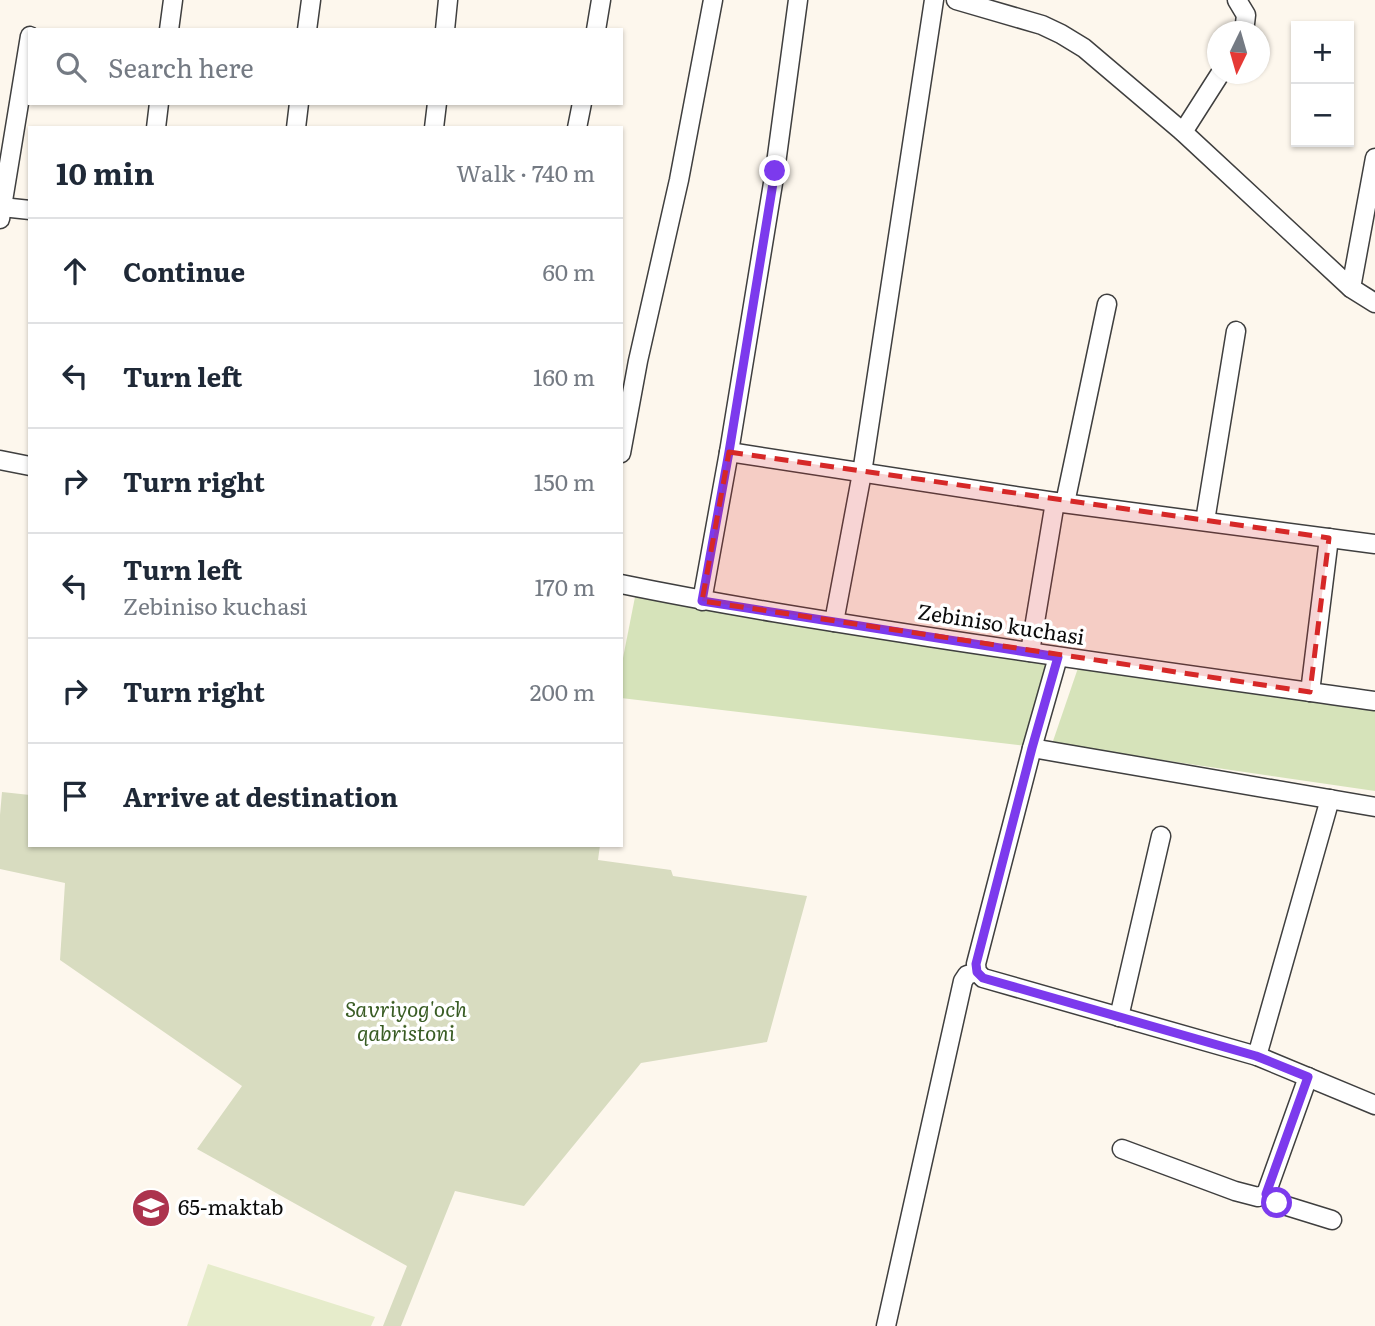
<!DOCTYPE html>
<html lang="en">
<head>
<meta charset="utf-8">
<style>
  body { margin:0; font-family:Literata,serif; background:#f6f6f7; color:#1f2937 }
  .controls { position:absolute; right:21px; top:21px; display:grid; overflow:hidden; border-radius:0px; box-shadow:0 2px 5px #0004 }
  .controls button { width:63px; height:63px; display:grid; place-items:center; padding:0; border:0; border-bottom:2px solid #e0e1e3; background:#fff; color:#1f2937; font:35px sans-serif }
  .compass { position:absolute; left:1207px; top:21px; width:63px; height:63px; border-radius:50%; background:#fff; box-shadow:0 2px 5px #0004; rotate:185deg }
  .stop { position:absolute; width:21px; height:21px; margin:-16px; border:5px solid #7c3aed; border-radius:50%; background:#fff }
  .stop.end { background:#7c3aed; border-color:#fff; box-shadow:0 2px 7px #0008 }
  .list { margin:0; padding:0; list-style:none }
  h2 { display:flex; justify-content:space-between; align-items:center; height:91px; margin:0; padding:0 28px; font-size:30px }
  h2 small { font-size:23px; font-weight:400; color:#747a83 }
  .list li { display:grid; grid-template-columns:46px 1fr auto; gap:21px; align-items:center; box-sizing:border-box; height:105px; padding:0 28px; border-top:2px solid #e0e1e3 }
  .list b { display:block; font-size:26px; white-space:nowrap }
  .list p { margin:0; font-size:23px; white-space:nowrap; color:#747a83 }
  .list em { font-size:23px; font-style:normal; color:#747a83 }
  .icon { flex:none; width:38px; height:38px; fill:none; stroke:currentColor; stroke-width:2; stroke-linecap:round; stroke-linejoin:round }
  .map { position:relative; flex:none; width:1375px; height:1326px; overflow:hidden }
  .search { position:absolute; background:#fff; box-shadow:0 2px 5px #0004; left:28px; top:28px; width:595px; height:77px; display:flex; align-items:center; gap:18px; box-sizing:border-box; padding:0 24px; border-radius:0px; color:#747a83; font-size:26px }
  .panel { position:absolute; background:#fff; box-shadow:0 2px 5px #0004; left:28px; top:126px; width:595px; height:721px; border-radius:0px }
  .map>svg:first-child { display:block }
  .green { fill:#d6e3ba }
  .cemetery { fill:#d8dcc0 }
  .pitch { fill:#e6eccb }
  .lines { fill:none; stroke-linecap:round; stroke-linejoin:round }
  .minor-casing { stroke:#3f3f3f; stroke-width:21 }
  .minor { stroke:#fff; stroke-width:18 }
  .route { stroke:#7c3aed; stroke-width:9 }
  .marked { fill:#d62828; fill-opacity:0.2; stroke:#d62828; stroke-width:5; stroke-dasharray:14 9; stroke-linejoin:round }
  .labels { text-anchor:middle; stroke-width:7; stroke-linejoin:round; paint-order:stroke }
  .street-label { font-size:21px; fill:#0c0c0c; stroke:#fff }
  .park-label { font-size:21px; font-style:italic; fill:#395c24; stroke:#fff }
  .poi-label { font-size:21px; fill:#0c0c0c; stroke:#fff; text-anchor:start }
</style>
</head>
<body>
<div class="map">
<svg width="1375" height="1326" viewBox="0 0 1375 1326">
  <rect width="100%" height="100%" fill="#fdf7ed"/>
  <!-- green -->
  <g class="green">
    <polygon points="635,597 1048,664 1026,746 621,698 621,668"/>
    <polygon points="1078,668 1375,710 1375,791 1052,744"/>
  </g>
  <!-- cemetery -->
  <polygon class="cemetery" points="2,792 30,795 30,845 600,845 598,860 671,870 673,876 807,896 767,1042 641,1063 524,1206 455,1191 401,1326 383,1326 407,1266 197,1149 242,1086 60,960 65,883 0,869 0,815"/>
  <!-- pitch -->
  <polygon class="pitch" points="208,1264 375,1317 371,1326 187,1326"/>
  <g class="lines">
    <!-- minor casing -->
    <g class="minor-casing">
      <g id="minor">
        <polyline points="956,0 1042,25 1061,34 1084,48 1183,132 1351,288 1375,303"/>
        <polyline points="1237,0 1246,15 1244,32"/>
        <polyline points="169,30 173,0"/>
        <polyline points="307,30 311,0"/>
        <polyline points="445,30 448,0"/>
        <polyline points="596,30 601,0"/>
        <polyline points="156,128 159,103"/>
        <polyline points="296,128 299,103"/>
        <polyline points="434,128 437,103"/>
        <polyline points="577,128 582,103"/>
        <polyline points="1183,132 1220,74"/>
        <polyline points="2,207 30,210"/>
        <polyline points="0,219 30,36"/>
        <polyline points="1351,288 1375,158"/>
        <polyline points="729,452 1055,502 1375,544"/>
        <polyline points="621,453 638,361 679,180 713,0"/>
        <polyline points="0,460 30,466"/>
        <polyline points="1065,503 1107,304"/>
        <polyline points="1205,521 1236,331"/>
        <path d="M621 584C723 605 826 621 929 637 1078 660 1226 680 1375 701"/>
        <polyline points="702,601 729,452 775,171 798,0"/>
        <polyline points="834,622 862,473 934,0"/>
        <polyline points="1030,652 1055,502"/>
        <polyline points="1058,657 1032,748 976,964 977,972 983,978 1257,1056 1375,1105"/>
        <polyline points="1310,692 1329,538"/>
        <polyline points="1032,748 1375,807"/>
        <polyline points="1119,1017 1161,836"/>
        <polyline points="1257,1056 1330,799"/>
        <polyline points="1122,1149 1235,1191 1258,1197 1266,1194 1308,1077"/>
        <polyline points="1266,1194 1277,1203 1332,1220"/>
        <polyline points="886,1326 963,981 967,975 977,972"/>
      </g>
    </g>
    <!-- minor -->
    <use href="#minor" class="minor"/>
  </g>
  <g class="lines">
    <!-- route -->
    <polyline class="route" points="775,171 729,452 702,601 1058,657 1032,748 976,964 977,972 983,978 1256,1056 1308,1077 1266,1194 1277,1203"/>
  </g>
  <!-- marked area -->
  <path class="marked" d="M729 452 1329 538 1310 692 702 601Z"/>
  <!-- icons -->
  <defs>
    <g id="school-disc" transform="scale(2.0125)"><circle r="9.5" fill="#ac344e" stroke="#fff"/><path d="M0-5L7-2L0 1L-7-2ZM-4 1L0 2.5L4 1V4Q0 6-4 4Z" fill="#fff"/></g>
  </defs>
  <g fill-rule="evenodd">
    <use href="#school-disc" x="151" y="1208"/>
  </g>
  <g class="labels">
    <!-- street labels -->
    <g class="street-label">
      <text transform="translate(1001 625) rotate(9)" y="7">Zebiniso kuchasi</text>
    </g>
    <!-- park labels -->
    <g class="park-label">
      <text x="406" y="1017">Savriyog'och<tspan x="406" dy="24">qabristoni</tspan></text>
    </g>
    <!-- poi labels -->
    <g class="poi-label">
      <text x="178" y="1215">65-maktab</text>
    </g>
  </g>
</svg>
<div class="controls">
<button>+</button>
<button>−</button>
</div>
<svg class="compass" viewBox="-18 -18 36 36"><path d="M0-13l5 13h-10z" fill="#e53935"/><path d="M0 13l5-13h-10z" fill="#747a83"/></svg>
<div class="stop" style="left:1277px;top:1203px"></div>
<div class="stop end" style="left:775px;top:171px"></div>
<div class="search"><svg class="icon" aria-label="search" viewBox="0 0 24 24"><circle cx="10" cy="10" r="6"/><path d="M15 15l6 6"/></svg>Search here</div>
<section class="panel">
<h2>10 min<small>Walk · 740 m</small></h2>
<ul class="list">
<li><svg class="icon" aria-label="ahead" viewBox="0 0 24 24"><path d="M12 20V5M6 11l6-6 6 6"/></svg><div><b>Continue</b></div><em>60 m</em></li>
<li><svg class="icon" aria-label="left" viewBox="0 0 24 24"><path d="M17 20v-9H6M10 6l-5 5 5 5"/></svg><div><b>Turn left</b></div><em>160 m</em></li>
<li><svg class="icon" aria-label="right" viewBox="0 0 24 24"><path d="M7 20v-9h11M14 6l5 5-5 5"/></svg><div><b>Turn right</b></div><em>150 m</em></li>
<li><svg class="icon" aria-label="left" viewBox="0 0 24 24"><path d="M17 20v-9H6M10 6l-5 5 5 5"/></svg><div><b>Turn left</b><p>Zebiniso kuchasi</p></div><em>170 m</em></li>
<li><svg class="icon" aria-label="right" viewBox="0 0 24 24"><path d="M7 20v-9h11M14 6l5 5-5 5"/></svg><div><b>Turn right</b></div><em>200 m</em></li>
<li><svg class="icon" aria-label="arrive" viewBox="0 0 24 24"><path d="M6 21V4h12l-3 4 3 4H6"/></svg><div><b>Arrive at destination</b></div></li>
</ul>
</section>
</div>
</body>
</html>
